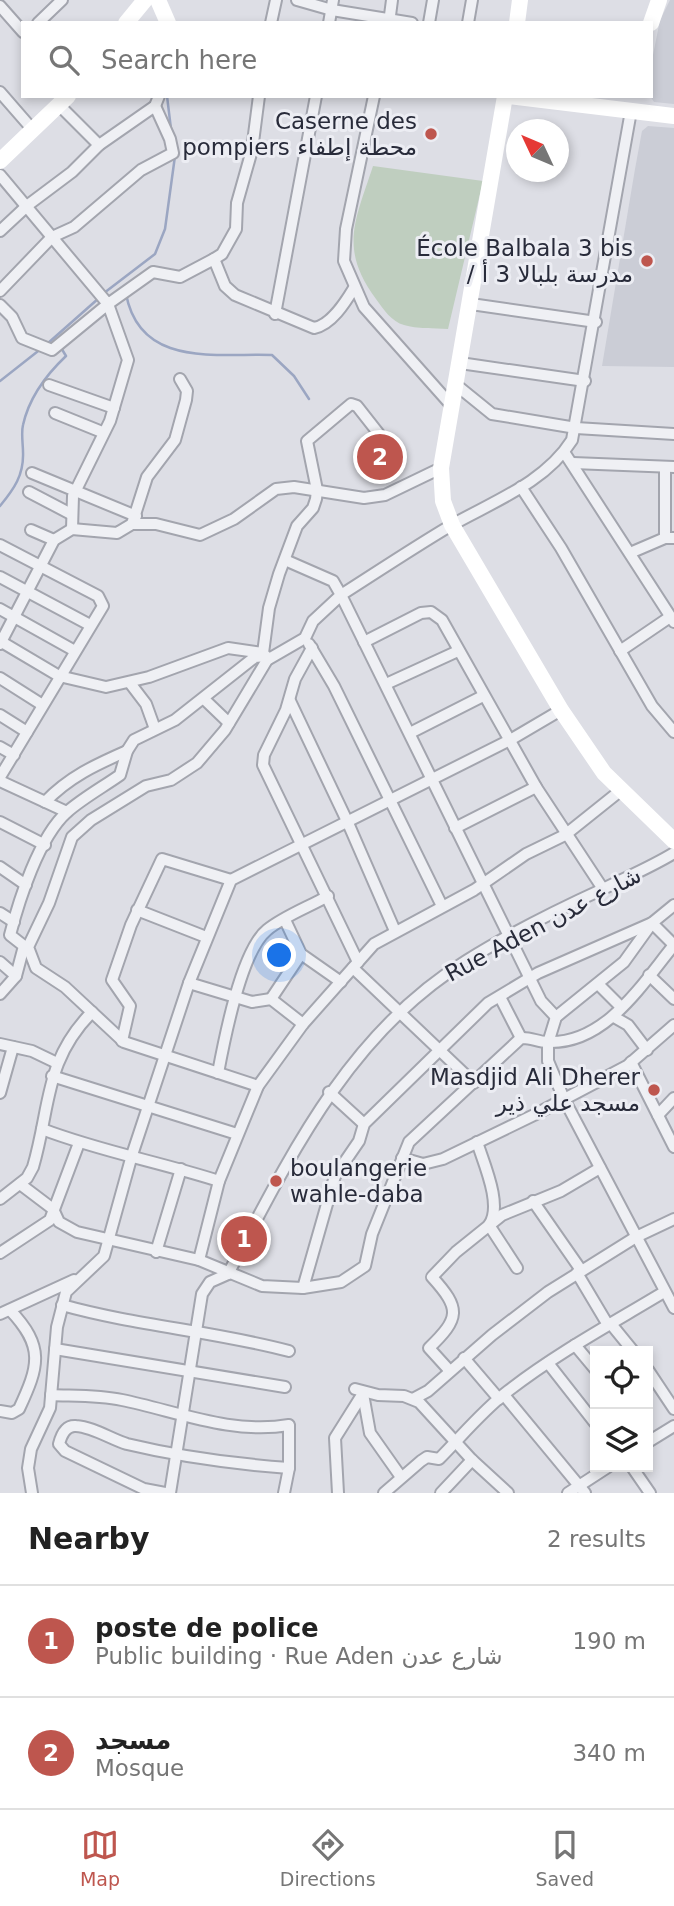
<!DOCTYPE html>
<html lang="en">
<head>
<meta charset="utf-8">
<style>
  body { margin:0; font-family:"DejaVu Sans",Cairo,sans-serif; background:#f6f6f6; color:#222 }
  .controls { position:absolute; right:21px; bottom:21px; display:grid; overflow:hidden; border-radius:0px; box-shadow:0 4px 10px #0003 }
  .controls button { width:63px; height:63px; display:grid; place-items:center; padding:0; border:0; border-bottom:2px solid #e0e0e0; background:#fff; color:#222; font:35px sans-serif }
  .compass { position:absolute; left:506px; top:119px; width:63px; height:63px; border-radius:50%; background:#fff; box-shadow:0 4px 10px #0003; rotate:314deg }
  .you { position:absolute; left:280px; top:956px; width:24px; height:24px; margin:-18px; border:5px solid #fff; border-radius:50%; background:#1a73e8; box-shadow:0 0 0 10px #1a73e833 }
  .badge { display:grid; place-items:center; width:46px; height:46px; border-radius:50%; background:#be564e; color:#fff; font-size:23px; font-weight:700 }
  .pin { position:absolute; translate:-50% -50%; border:4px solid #fff; box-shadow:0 2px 7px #0006 }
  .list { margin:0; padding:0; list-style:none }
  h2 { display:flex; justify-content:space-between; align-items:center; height:91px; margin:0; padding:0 28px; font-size:30px }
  h2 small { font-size:23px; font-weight:400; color:#767676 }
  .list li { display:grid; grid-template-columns:46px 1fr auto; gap:21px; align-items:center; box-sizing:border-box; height:112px; padding:0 28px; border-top:2px solid #e0e0e0 }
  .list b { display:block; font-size:26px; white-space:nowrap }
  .list p { margin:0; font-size:23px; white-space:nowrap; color:#767676 }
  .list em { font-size:23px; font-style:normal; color:#767676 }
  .icon { flex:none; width:38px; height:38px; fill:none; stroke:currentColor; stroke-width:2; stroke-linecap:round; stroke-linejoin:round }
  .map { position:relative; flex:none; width:674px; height:1493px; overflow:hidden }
  .search { position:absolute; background:#fff; box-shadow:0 4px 10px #0003; left:21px; right:21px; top:21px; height:77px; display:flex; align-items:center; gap:18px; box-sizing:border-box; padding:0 24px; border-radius:0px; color:#767676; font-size:26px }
  .sheet { height:315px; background:#fff }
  nav { display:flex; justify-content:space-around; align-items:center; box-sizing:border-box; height:98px; border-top:2px solid #e0e0e0; background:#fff; font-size:19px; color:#767676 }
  nav a { display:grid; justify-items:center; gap:4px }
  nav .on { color:#be564e }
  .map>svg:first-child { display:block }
  .built { fill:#cbcdd6 }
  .garden { fill:#bfcebf }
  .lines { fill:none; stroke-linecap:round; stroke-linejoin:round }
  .stream { stroke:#9ba6c2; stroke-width:2.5 }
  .street-casing { stroke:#a3a5ae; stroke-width:14 }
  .street { stroke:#eff0f4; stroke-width:10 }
  .secondary { stroke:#fff; stroke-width:16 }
  .poi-dot { fill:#be564e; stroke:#ecedf3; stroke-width:2.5 }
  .labels { text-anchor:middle; stroke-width:6; stroke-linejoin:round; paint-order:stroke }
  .poi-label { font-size:23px; fill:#282b3a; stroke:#ecedf3; text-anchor:end }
  .street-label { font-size:23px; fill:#282b3a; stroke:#ecedf3 }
</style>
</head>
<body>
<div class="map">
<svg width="674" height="1493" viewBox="0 0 674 1493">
  <rect width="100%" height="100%" fill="#dddee5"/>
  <!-- built -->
  <g class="built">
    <polygon points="670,0 674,0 674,104 654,102 650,96 651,65 660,20"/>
    <polygon points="648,126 674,128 674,367 602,366 635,169 642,131"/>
  </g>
  <!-- garden -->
  <path class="garden" d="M373 166 483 181 448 329C434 328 417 329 404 325 392 322 383 309 376 299 339 249 355 221 373 166Z"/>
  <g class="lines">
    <!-- stream -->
    <g class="stream">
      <polyline points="167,96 171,129"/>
      <polyline points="104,293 155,254 165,229 175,156"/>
      <path d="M126 294C140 368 216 353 272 355L294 376 309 399"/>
      <polyline points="47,344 99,298"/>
      <polyline points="0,381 42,348"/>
      <path d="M0 506C14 489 24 475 23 452 23 444 21 433 23 425 29 398 47 374 66 356L60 346"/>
    </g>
    <!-- street casing -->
    <g class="street-casing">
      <g id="street">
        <polyline points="297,0 332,10 412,23"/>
        <polyline points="0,6 23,32"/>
        <polyline points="38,23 62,0"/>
        <polyline points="271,23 276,0"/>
        <polyline points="329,23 333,0"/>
        <polyline points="389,23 392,0"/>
        <polyline points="429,23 433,0"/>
        <polyline points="468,23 472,0"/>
        <polyline points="0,92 33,130"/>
        <polyline points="374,96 346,229 344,261 364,307 451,405"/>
        <polyline points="60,106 99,145"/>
        <path d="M0 175 108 304 153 272 180 277 214 259 225 286 235 295 314 328C331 325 345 303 354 288"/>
        <polyline points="0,231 28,205 72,172 99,145 155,106 159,96"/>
        <polyline points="214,259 222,254 236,229 237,203 252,150 259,96"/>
        <polyline points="0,291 52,237 74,227 141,170 173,153 170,139 155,106"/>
        <polyline points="471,304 596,322"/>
        <polyline points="0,305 12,317 22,338 52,350 108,304 128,360 110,421 73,496 72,529"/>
        <polyline points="275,314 316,96"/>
        <polyline points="460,363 585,381"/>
        <polyline points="455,384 492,414 576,428 674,434"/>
        <polyline points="49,385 114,408"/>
        <polyline points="55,413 102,432"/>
        <polyline points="564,452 674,622"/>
        <polyline points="573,463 674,467"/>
        <polyline points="665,467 665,538"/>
        <polyline points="32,473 136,516"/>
        <polyline points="521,487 561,548 652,706 674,732"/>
        <polyline points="29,492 71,514"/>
        <polyline points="132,524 147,477 175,440 186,400 187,391 180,379"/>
        <polyline points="31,530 54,540"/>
        <polyline points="0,545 98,596 103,606 0,777"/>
        <polyline points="630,553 665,538 674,538"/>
        <polyline points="0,577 90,625"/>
        <polyline points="0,609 75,651"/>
        <polyline points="0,641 59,676 106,687 149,677 228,648 263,653"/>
        <polyline points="364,642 421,613 431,612 442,620 536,787 603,889"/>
        <polyline points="0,644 54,540 72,529 117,533 132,524 156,524 200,535 234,519 276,489 294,487 364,498 385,495 441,468"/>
        <polyline points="309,644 334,686 442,906"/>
        <polyline points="312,648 295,679 286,710 264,755 263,765 358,962"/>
        <polyline points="620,651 670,617"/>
        <polyline points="267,660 263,653 269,608 279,574 297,526 313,508 316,499 317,490 307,441 351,404 357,406 379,434"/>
        <polyline points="0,678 41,704"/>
        <polyline points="130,683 146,704 155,729"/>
        <polyline points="386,684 458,651"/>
        <polyline points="204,699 229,723"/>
        <polyline points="290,701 348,823 395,931"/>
        <polyline points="0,715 27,732"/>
        <polyline points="410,733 483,696"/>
        <polyline points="0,747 14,755"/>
        <polyline points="0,781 67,812"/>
        <path d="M45 802C69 777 95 765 127 751"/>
        <polyline points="0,822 45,845"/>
        <polyline points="455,828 536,787"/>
        <polyline points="0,867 26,885"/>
        <polyline points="137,910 206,937"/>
        <polyline points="0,913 14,922"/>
        <polyline points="285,920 301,954 341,982"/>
        <polyline points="674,945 652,923 624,962 556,1017 548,1043 548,1061 564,1099 674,1308"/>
        <polyline points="0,962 16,976"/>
        <polyline points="353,968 474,1083"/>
        <polyline points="649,975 674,999"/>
        <polyline points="189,983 252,1002 271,999 303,1024"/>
        <polyline points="599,985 621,1007"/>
        <path d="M0 994 16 976 24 946 10 935C19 900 39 837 67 812 83 798 103 787 120 775L127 751 134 740 175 720 255 657 266 656"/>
        <polyline points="500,997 521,1038"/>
        <polyline points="271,999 301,954"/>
        <path d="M556 1017 541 1001 341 595C377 572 413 548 450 526 492 502 545 483 572 440L631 111"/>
        <polyline points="614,1017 628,1025 647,1050"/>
        <polyline points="122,1041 130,1006 112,980 131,925 162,859 231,880"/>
        <polyline points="0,1044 32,1051 57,1063"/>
        <polyline points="631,1062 674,1147"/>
        <path d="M218 1073C224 1041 241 951 267 930 284 916 309 907 328 896"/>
        <polyline points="52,1076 237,1134"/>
        <polyline points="258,1086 124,1042 65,987 36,968 28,947 49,903 72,837 91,820 146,786 171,780 197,763 225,730 267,660 305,638 313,621 341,595 333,581 285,560"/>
        <polyline points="329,1092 364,1124"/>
        <polyline points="0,1093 13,1047"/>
        <polyline points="658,1115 674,1098"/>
        <path d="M42 1129C99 1151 160 1162 219 1181L199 1260"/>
        <path d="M477 1142C484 1164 503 1206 489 1225L517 1268"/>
        <polyline points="402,1158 423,1164 443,1159 534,1115 627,1066 674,1025"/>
        <polyline points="219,1181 258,1086 303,1024 374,944 474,890 526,854 565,835 620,791"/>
        <path d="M20 1184 53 1209 59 1222 77 1232 199 1260 262 1286 303 1288 341 1282 365 1266 372 1234 409 1142 521 1038C530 1037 538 1042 547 1042 605 1045 642 984 674 945"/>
        <path d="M0 1199 27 1178 33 1167C51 1105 44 1061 92 1012"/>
        <polyline points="533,1201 581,1270"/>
        <polyline points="156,1252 181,1169"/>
        <polyline points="0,1253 50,1220 79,1143"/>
        <polyline points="577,1273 608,1325"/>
        <path d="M228 1274C290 1156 349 1033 466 961 509 934 557 910 603 889 627 877 651 867 674 853"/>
        <polyline points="303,1288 335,1176 359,1141 364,1124 488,1003 538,973 652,923 674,905"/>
        <path d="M62 1305C137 1326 214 1331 289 1351"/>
        <polyline points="0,1314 74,1280"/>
        <polyline points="611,1324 633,1351"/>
        <polyline points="575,1345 595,1369"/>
        <polyline points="55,1349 285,1387"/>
        <polyline points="464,1358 499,1399"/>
        <polyline points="548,1363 595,1423"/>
        <path d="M449 1370 429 1348C460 1318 461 1309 432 1277L456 1252 502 1215 561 1191 600 1168"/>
        <polyline points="648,1370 674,1409"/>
        <polyline points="355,1389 378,1395 404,1396 419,1402 472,1460 508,1493"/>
        <polyline points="363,1394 370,1433 401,1477"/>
        <path d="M51 1395C74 1396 99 1395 122 1400 176 1411 232 1435 289 1425V1468L284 1493"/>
        <polyline points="504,1395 585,1493"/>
        <polyline points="413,1399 428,1391 492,1335 548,1292 636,1237 674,1219"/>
        <path d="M0 1411 12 1413 19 1409C39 1366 45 1347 10 1310"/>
        <polyline points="648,1442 674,1426"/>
        <polyline points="632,1467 650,1493"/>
        <polyline points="32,1493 28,1468 31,1449 50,1408 57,1327 66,1292 104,1256 132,1155 189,983 231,880 510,740 561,710"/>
        <path d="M165 1493 144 1489 65 1451 59 1444C61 1436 65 1425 76 1426 93 1427 111 1439 127 1444 181 1457 235 1464 289 1468"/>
        <polyline points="170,1493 202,1294 210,1282 228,1274"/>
        <polyline points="338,1493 335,1438 362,1395"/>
        <path d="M384 1493 421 1461 427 1457 439 1459C462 1436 482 1411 508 1391 557 1353 611 1324 664 1292"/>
        <polyline points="441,1493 472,1460"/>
        <polyline points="568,1493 608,1467"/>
      </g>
    </g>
    <!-- street -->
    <use href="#street" class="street"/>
    <!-- secondary -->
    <g class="secondary">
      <polyline points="158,0 168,23"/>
      <polyline points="126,23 145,0"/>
      <polyline points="517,23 520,0"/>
      <polyline points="651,23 659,0"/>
      <polyline points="505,96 441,468 443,501 452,525 561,710 604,773 674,841"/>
      <polyline points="509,96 674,116"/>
      <polyline points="0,161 68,96"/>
    </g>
  </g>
  <!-- markers -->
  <g class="poi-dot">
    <circle cx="431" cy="134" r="7"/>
    <circle cx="647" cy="261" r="7"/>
    <circle cx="654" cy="1090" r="7"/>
    <circle cx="276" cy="1181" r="7"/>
  </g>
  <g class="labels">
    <!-- poi labels -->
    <g class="poi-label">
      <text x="417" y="129">Caserne des<tspan x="417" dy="26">pompiers محطة إطفاء</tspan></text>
      <text x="633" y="256">École Balbala 3 bis<tspan x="633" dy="26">/ مدرسة بلبالا 3 أ</tspan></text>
      <text x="640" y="1085">Masdjid Ali Dherer<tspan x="640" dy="26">مسجد علي ذير</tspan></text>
      <text x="290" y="1176" text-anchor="start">boulangerie<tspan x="290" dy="26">wahle-daba</tspan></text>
    </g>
    <!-- street labels -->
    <g class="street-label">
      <text transform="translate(543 924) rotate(-28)" y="8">Rue Aden شارع عدن</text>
    </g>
  </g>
</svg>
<div class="controls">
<button><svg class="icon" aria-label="locate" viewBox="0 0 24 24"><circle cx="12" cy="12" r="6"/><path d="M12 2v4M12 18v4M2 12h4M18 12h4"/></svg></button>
<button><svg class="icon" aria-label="layers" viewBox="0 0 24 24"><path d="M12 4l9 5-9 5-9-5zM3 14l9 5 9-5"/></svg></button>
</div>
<svg class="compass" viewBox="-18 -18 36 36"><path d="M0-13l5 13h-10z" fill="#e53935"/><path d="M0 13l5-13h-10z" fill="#767676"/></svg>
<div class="you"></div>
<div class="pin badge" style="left:244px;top:1239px">1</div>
<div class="pin badge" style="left:380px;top:457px">2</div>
<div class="search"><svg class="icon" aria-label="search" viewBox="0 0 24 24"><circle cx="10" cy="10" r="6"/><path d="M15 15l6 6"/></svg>Search here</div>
</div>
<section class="sheet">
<h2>Nearby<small>2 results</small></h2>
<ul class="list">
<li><span class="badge">1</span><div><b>poste de police</b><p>Public building · Rue Aden شارع عدن</p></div><em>190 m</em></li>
<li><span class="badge">2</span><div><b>مسجد</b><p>Mosque</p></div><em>340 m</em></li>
</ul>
</section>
<nav>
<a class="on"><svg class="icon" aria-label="map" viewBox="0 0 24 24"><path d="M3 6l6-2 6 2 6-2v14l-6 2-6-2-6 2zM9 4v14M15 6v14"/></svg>Map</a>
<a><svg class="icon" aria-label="directions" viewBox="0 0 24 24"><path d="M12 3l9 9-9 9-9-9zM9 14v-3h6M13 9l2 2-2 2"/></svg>Directions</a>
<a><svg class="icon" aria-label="saved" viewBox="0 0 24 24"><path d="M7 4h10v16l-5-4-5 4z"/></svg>Saved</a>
</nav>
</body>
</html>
